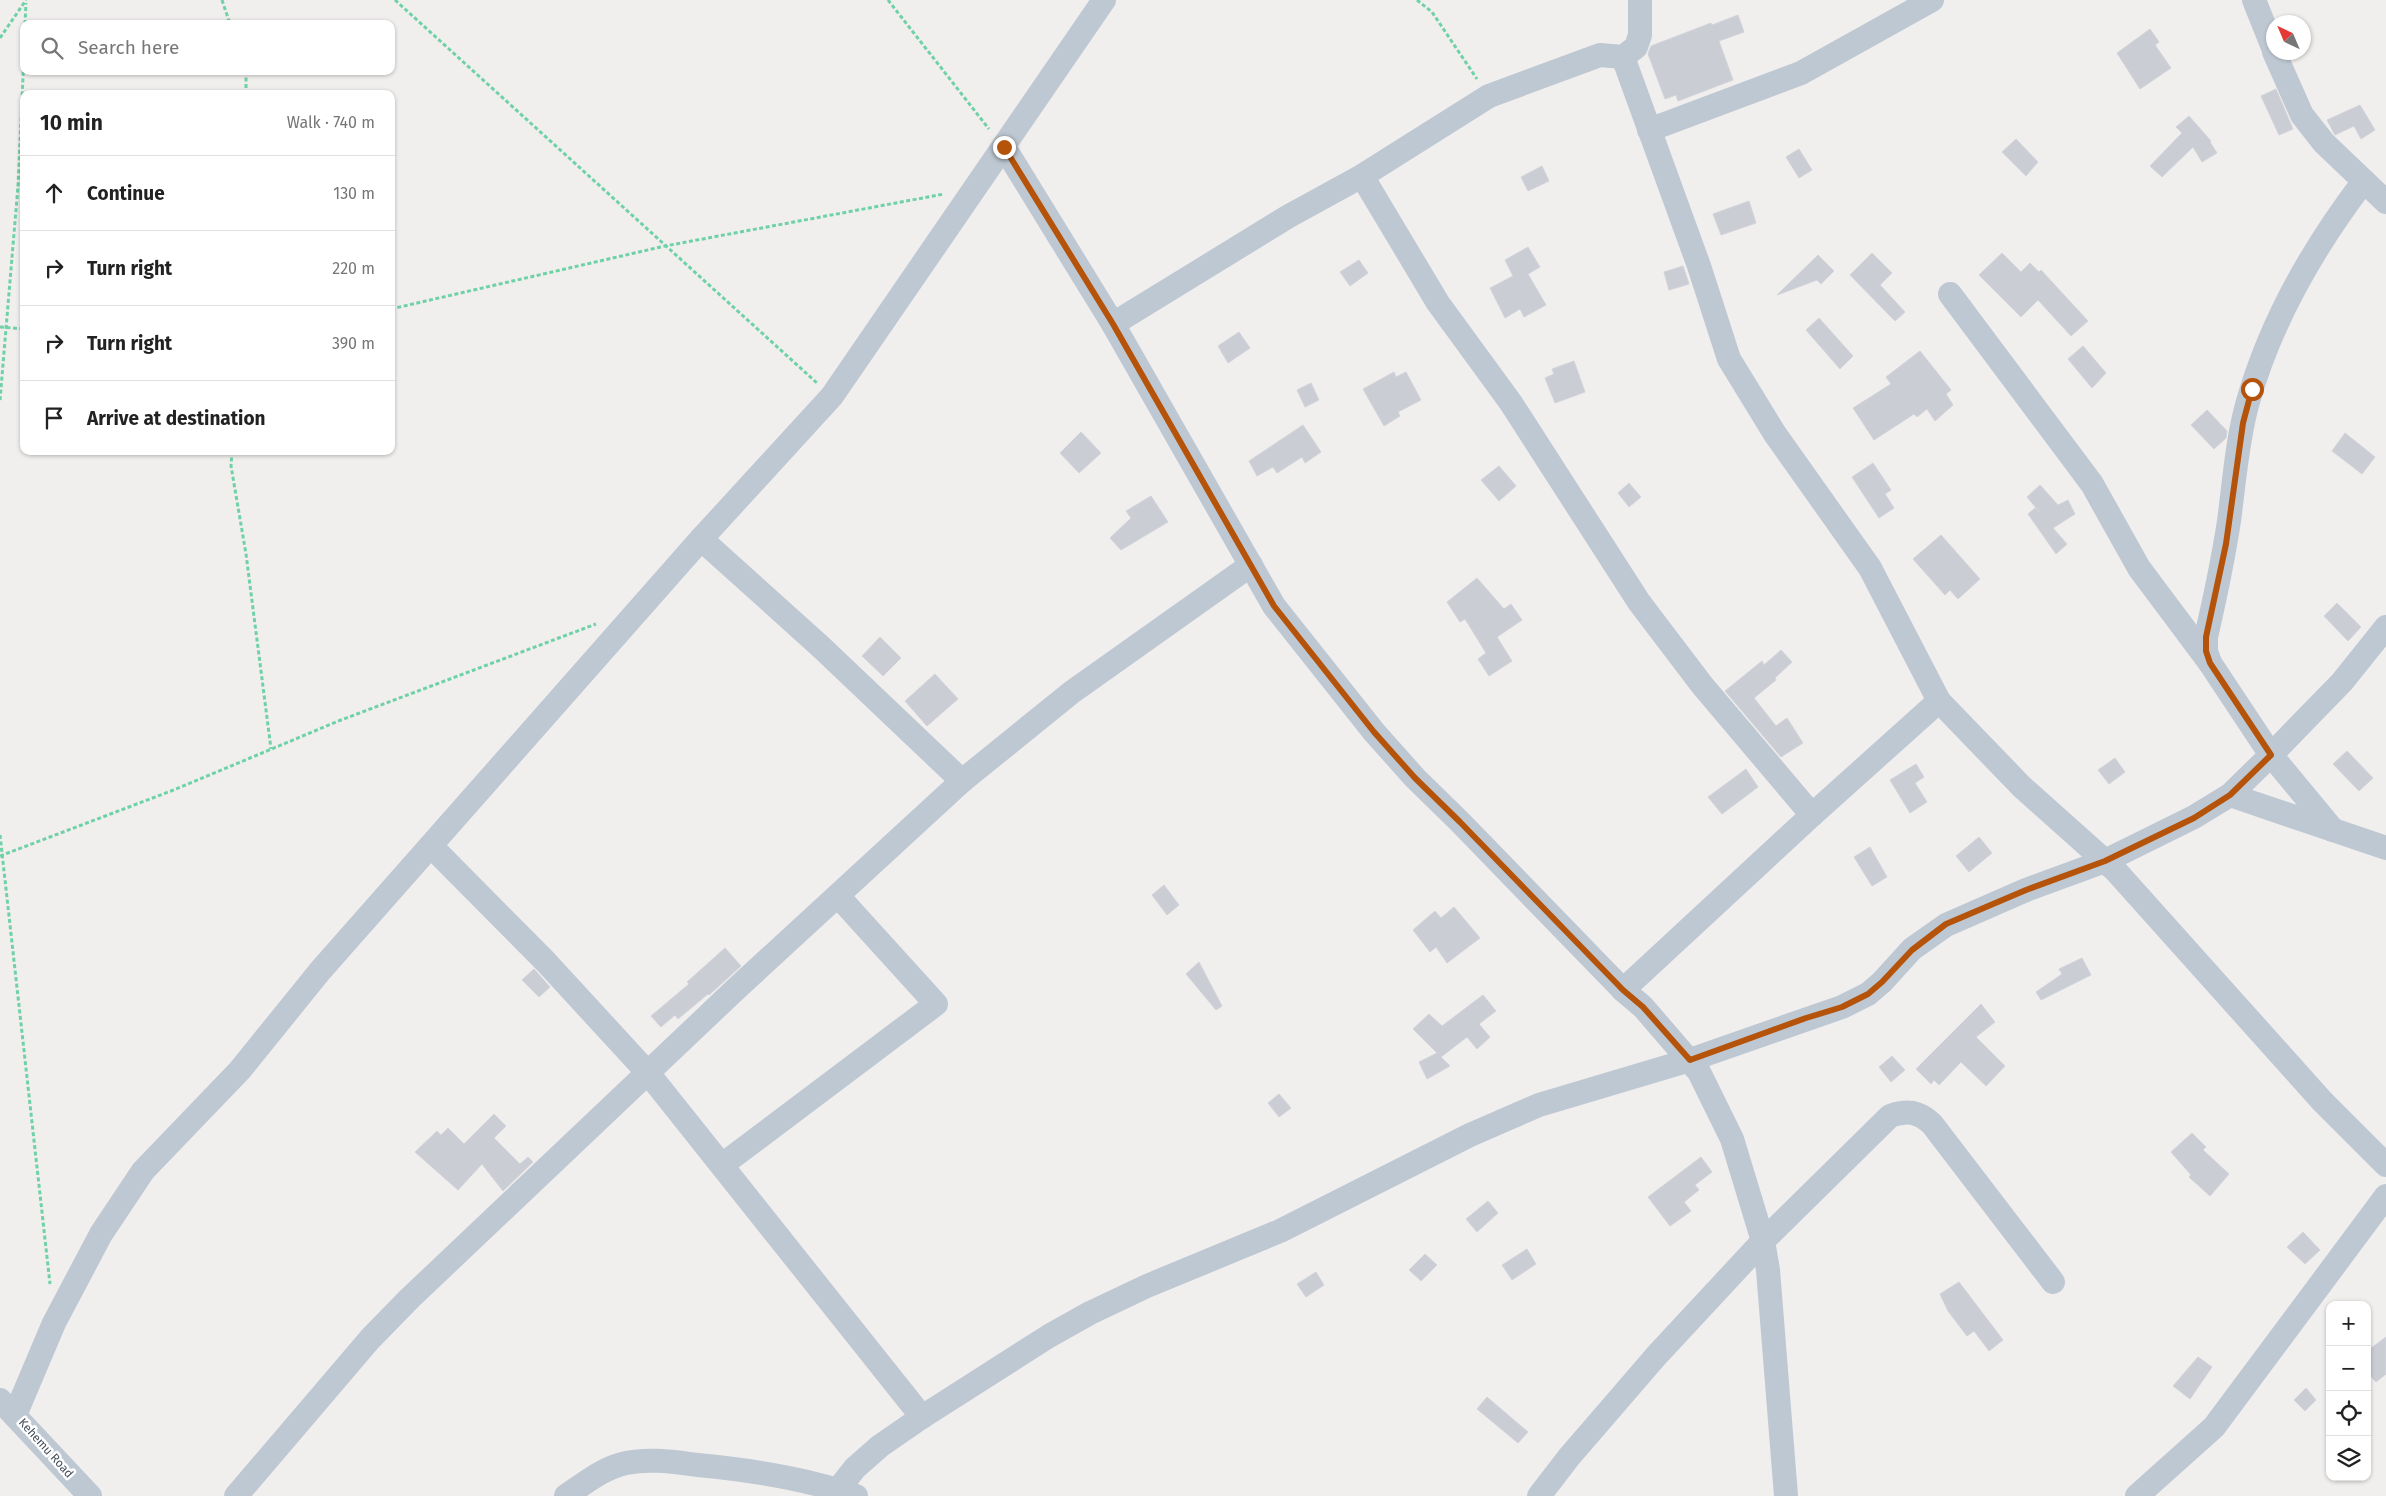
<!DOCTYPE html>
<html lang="en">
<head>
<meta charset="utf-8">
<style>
  body { margin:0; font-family:"Fira Sans",sans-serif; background:#f2f2f2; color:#222 }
  .controls { position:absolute; right:15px; bottom:15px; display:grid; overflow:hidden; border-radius:10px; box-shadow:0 1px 4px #0004 }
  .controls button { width:45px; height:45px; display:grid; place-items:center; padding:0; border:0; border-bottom:1px solid #e0e0e0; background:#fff; color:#222; font:25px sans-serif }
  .compass { position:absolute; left:2266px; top:15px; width:45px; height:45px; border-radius:50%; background:#fff; box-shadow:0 1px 4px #0004; rotate:316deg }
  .stop { position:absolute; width:15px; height:15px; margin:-11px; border:4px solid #b45309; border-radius:50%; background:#fff }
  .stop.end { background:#b45309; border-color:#fff; box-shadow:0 1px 5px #0008 }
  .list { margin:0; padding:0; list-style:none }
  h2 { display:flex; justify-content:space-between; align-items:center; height:65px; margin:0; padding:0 20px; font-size:21px }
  h2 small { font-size:16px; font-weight:400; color:#767676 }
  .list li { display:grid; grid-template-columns:32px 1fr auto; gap:15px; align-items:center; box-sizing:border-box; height:75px; padding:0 20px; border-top:1px solid #e0e0e0 }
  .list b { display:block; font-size:19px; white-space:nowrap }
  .list em { font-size:16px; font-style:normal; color:#767676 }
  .icon { flex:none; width:28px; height:28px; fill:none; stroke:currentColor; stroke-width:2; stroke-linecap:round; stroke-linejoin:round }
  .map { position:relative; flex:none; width:2386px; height:1496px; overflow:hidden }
  .search { position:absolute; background:#fff; box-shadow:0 1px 4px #0004; left:20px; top:20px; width:375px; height:55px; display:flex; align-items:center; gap:12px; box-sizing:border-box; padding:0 18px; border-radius:10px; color:#767676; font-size:19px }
  .panel { position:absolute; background:#fff; box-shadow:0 1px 4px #0004; left:20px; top:90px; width:375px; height:365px; border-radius:10px }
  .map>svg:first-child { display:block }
  .building { fill:#cacdd4; stroke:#d2d4da }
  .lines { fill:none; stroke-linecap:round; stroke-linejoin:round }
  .path { stroke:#6fd2a7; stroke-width:3; stroke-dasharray:4 2.5; stroke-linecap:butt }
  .minor { stroke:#bec8d2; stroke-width:24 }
  .route { stroke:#b45309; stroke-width:6 }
  .labels { text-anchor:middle; stroke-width:5; stroke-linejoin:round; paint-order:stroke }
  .street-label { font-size:12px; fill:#45505d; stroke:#fff }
</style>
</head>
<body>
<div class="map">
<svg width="2386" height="1496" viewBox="0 0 2386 1496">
  <rect width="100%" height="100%" fill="#f1eeee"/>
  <!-- building -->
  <g class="building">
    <polygon points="1738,15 1744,32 1719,41 1733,80 1678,101 1676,95 1665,99 1648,54 1651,46 1711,23 1712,25"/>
    <polygon points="2150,29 2159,42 2155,45 2171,68 2140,89 2117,53"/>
    <polygon points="2276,89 2293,129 2279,135 2261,96"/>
    <polygon points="2360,105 2375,130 2361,139 2354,126 2335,135 2327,120"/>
    <polygon points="2189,116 2211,141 2210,142 2217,153 2202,162 2193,147 2162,177 2150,166 2182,133 2176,127"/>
    <polygon points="2016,139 2038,162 2026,176 2002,152"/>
    <polygon points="1799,149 1812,170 1799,178 1786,157"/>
    <polygon points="1542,166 1549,181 1528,191 1521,177"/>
    <polygon points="1749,201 1756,223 1721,235 1713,214"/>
    <polygon points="1528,247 1540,267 1528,274 1546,305 1524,317 1520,309 1505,318 1490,288 1513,276 1505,260"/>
    <polygon points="1872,253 1892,273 1880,285 1905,312 1895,321 1850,275"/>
    <polygon points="2002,253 2021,272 2030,263 2039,272 2041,270 2088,321 2071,336 2038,300 2021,317 1979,275"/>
    <polygon points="1818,255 1834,271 1821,284 1817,280 1777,295"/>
    <polygon points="1359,260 1368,273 1350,286 1340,272"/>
    <polygon points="1683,266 1689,284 1669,290 1664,272"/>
    <polygon points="1819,318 1853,356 1840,369 1806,330"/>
    <polygon points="1239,332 1250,348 1228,363 1218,346"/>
    <polygon points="2083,346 2106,373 2092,388 2068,359"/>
    <polygon points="1920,351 1951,390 1946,394 1953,405 1935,421 1927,409 1917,417 1914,414 1874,440 1853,408 1891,384 1886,377"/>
    <polygon points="1574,361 1585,392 1555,403 1545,378 1554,374 1552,369"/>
    <polygon points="1394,372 1396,377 1406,372 1421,400 1398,412 1400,416 1384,426 1363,389"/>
    <polygon points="1311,383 1319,400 1305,407 1297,390"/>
    <polygon points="2207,410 2227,431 2226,438 2214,449 2191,425"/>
    <polygon points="1303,425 1321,452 1305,463 1302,457 1277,473 1273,467 1257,476 1249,461"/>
    <polygon points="1081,432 1101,453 1079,473 1060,453"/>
    <polygon points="2345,433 2375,457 2362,474 2332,451"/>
    <polygon points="1873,463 1891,490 1885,494 1894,508 1879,518 1852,477"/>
    <polygon points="1499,466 1516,486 1499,501 1481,480"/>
    <polygon points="1629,483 1641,497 1629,507 1618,493"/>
    <polygon points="2040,485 2058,505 2068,500 2075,514 2053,528 2067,544 2056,554 2028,514 2035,508 2041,514 2027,497"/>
    <polygon points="1151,496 1168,522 1121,550 1110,538 1131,518 1126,511"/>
    <polygon points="1941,535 1980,579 1958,599 1950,590 1945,595 1913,559"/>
    <polygon points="1477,578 1504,609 1511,604 1522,620 1497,637 1512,661 1489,676 1478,659 1486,653 1465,619 1460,622 1447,602"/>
    <polygon points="2337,603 2361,627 2348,641 2324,616"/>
    <polygon points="880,637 901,658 883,676 862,656"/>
    <polygon points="1781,650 1792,662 1775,678 1776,680 1754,698 1776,726 1787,718 1803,743 1781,757 1725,691 1762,661 1764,665"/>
    <polygon points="935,674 958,699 927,726 905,701"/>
    <polygon points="2347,751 2373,778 2359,791 2333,764"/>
    <polygon points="2115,758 2125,772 2109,784 2098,770"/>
    <polygon points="1916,764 1924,777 1915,783 1927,802 1910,813 1890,780"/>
    <polygon points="1746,769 1758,787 1722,814 1708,797"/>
    <polygon points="1979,837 1992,853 1969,872 1956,856"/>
    <polygon points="1870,847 1887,877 1872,886 1854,857"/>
    <polygon points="1164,885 1179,905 1167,915 1152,895"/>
    <polygon points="1454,907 1480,938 1447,963 1436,947 1430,952 1413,930 1435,911 1441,918"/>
    <polygon points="725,948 741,966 709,995 708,994 678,1019 675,1015 661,1027 651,1016 689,984 687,982"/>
    <polygon points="2082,958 2091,975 2041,1000 2036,992 2062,974 2059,969"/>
    <polygon points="1199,962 1222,1006 1216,1010 1186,974"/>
    <polygon points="534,969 550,987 539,997 522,980"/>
    <polygon points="1483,995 1496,1011 1479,1024 1490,1037 1477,1049 1467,1037 1441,1057 1450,1066 1427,1079 1419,1062 1437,1053 1413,1029 1429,1014 1442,1026"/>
    <polygon points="1981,1004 1995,1022 1976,1037 2005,1066 1986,1086 1961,1062 1939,1085 1934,1080 1931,1084 1916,1069"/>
    <polygon points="1892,1056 1905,1070 1891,1082 1879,1067"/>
    <polygon points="1279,1094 1291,1108 1279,1117 1268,1103"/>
    <polygon points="494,1114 506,1126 494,1138 520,1164 528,1157 533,1162 503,1191 482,1164 458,1190 415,1152 437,1131 441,1135 448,1128 464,1144"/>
    <polygon points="2192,1133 2206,1147 2203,1150 2229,1174 2210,1196 2189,1177 2191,1175 2171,1152"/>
    <polygon points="1701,1157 1712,1172 1695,1185 1699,1190 1684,1202 1691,1211 1670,1226 1648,1197"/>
    <polygon points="1488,1201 1498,1213 1477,1232 1466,1219"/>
    <polygon points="2303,1232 2320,1250 2305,1264 2287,1247"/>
    <polygon points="1527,1249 1536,1264 1512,1280 1502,1265"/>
    <polygon points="1425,1254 1437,1265 1421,1281 1409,1270"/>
    <polygon points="1316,1272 1324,1285 1306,1297 1297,1284"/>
    <polygon points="1959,1282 2003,1340 1989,1351 1974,1331 1967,1336 1948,1311 1940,1294"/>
    <polygon points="2386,1337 2386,1374 2376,1382 2367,1372 2367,1351"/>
    <polygon points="2198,1357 2212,1367 2190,1399 2173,1386"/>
    <polygon points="2306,1388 2316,1400 2305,1411 2294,1400"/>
    <polygon points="1487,1397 1528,1432 1518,1443 1477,1409"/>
  </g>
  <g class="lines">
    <!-- path -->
    <g class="path">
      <polyline points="222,0 230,24"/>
      <polyline points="395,0 817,383"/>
      <polyline points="888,0 989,129"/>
      <polyline points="1417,0 1432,12 1477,79"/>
      <polyline points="25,24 26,3"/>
      <polyline points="0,38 26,0"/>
      <polyline points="246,71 246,94"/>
      <polyline points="391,309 665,246 944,194"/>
      <polyline points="0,327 24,329"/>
      <polyline points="0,400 18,186 24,55"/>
      <polyline points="232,451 231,466 246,554 271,749"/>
      <polyline points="0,835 50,1284"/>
      <polyline points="0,856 171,791 341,720 596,624"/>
    </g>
    <!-- minor -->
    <g class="minor">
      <polyline points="2254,0 2274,50"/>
      <polyline points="2274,52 2302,115 2324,143 2386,202"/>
      <polyline points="1623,57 1699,266 1729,359 1775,434 1870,568 1939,701 2022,787 2115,870 2322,1101 2386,1165"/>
      <polyline points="1649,130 1801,73 1932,0"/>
      <polyline points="1004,147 1113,324 1274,606 1374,732 1415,778 1460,822 1623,990 1643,1007 1699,1072 1732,1139 1763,1241 1768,1270 1786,1496"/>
      <polyline points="1362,176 1438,303 1511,403 1639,602 1702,685 1812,815"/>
      <polyline points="1950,294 2092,484 2139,568 2210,663 2271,755 2333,830"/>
      <polyline points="1113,324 1289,216 1362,176 1489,96 1600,55 1623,57 1636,47 1640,35 1640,0"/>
      <polyline points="701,539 821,647 962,781"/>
      <path d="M2210 663 2206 651V637C2215 598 2223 560 2229 521 2234 483 2237 442 2247 405 2270 322 2312 249 2364 181"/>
      <polyline points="2230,795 2386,848"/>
      <polyline points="431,846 546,962 648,1073 922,1417"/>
      <polyline points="1623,990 1812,815 1939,701"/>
      <polyline points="722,1165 936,1004 838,896"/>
      <polyline points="0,1400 90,1496"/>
      <polyline points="15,1415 54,1323 101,1234 143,1171 240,1070 320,971 701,539 832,396 1104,0"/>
      <polyline points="236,1496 370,1339 409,1299 737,988 962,781 1072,692 1251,565"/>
      <path d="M566 1496C585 1483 603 1468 626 1463 650 1458 674 1462 698 1465 751 1470 805 1478 856 1496"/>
      <polyline points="833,1496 855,1468 880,1446 922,1417 1049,1336 1090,1313 1147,1286 1280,1231 1470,1135 1539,1105 1690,1060 1842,1007 1868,994 1882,982 1912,949 1946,925 2026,890 2105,861 2194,817 2230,795 2271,755 2342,682 2386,627"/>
      <path d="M1539 1496 1569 1457 1657 1355 1763 1241 1890 1116C1907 1110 1918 1111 1932 1124L2053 1282"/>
      <polyline points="2137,1496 2214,1427 2386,1196"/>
    </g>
  </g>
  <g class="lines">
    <!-- route -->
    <polyline class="route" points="1004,147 1113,324 1274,606 1374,732 1415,778 1460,822 1623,990 1643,1007 1690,1060 1806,1018 1842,1007 1868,994 1882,982 1912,950 1946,924 2026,890 2105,861 2194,818 2230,795 2271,755 2210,663 2206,651 2206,637 2226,544 2243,423 2252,389"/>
  </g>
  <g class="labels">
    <!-- street labels -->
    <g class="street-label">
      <text transform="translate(46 1448) rotate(48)" y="4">Kehemu Road</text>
    </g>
  </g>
</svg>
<div class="controls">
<button>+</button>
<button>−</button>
<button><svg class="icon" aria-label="locate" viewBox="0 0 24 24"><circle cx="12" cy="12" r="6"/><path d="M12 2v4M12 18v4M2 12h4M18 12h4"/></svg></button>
<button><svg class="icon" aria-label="layers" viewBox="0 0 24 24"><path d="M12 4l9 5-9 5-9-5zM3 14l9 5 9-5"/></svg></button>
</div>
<svg class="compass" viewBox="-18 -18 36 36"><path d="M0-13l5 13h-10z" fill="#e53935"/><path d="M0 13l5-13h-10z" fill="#767676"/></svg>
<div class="stop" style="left:2252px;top:389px"></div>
<div class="stop end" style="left:1004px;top:147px"></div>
<div class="search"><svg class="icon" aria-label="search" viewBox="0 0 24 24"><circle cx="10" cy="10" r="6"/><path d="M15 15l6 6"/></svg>Search here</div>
<section class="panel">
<h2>10 min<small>Walk · 740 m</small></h2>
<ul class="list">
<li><svg class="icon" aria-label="ahead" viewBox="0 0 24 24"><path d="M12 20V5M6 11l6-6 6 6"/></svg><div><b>Continue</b></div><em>130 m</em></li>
<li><svg class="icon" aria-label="right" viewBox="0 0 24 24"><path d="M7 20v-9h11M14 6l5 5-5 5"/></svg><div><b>Turn right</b></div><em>220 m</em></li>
<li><svg class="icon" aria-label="right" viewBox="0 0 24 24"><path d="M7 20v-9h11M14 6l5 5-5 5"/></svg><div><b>Turn right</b></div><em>390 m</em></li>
<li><svg class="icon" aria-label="arrive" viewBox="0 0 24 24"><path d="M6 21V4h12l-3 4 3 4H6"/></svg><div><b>Arrive at destination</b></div></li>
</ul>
</section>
</div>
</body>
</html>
